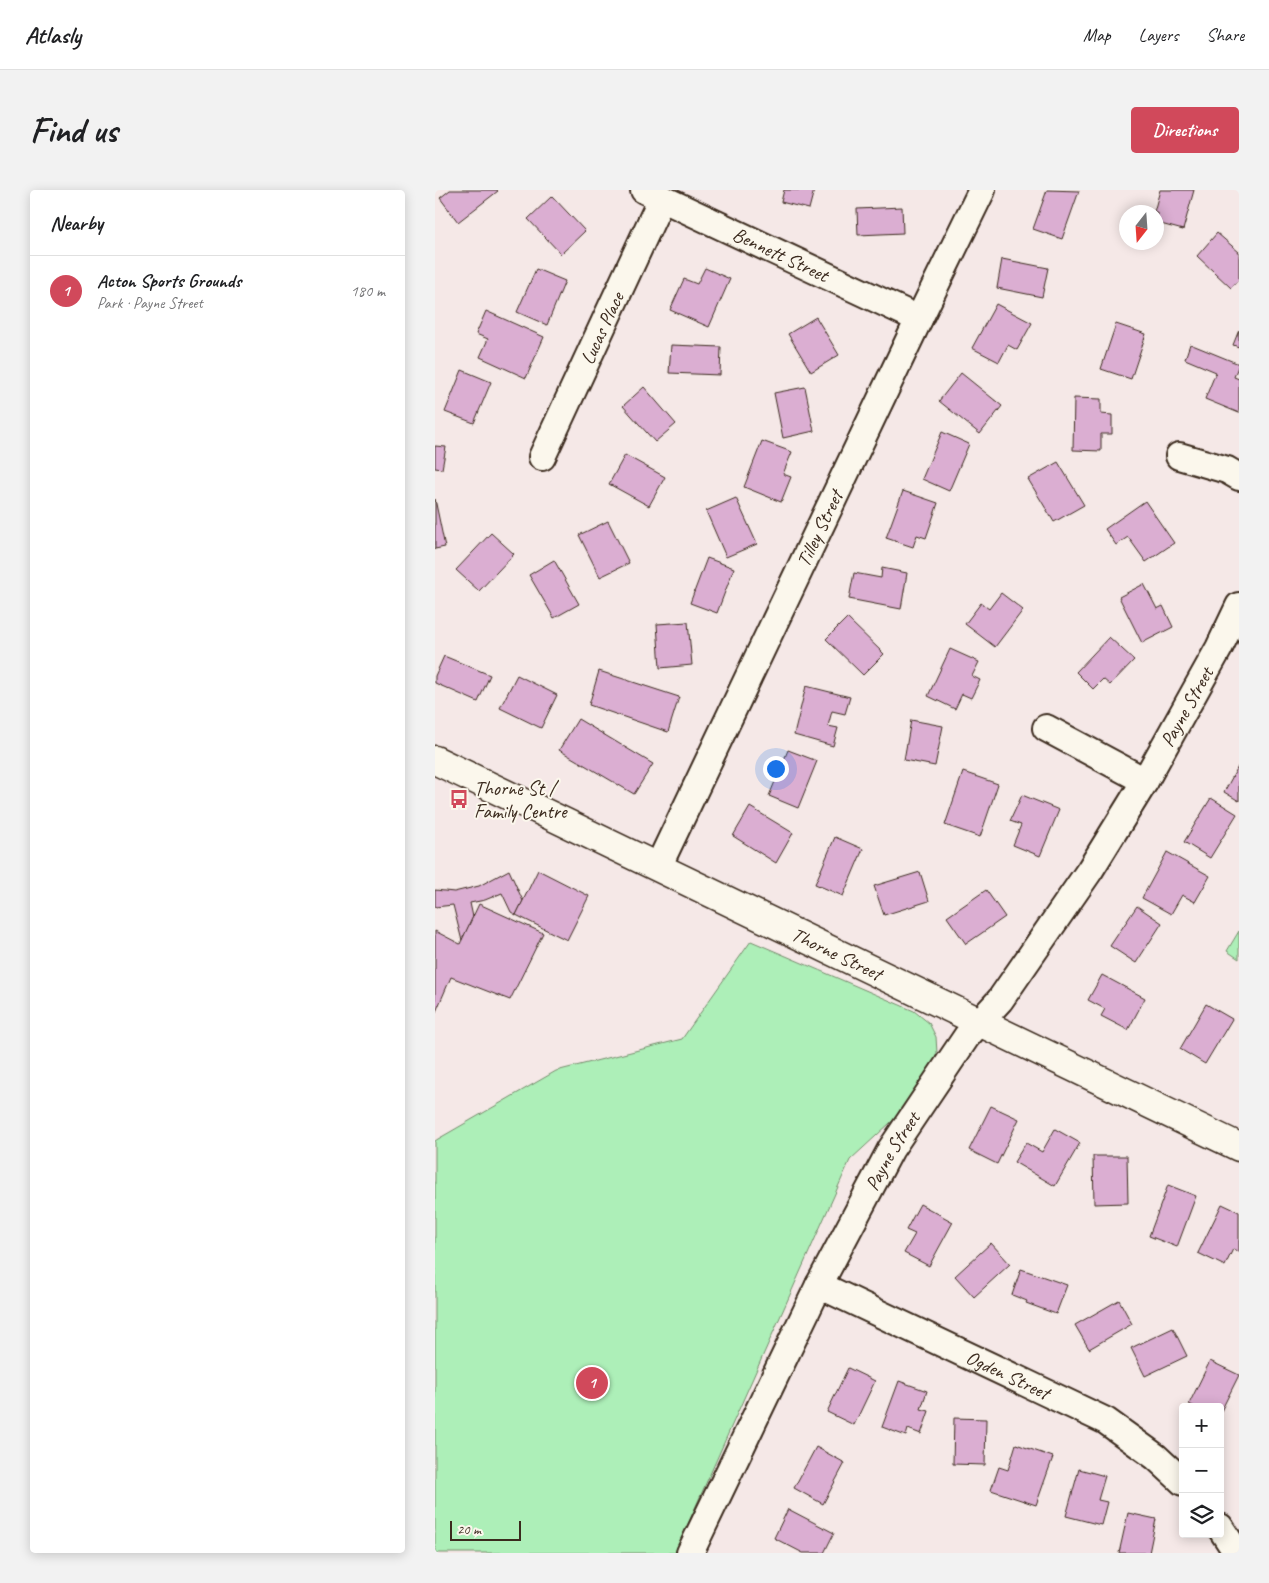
<!DOCTYPE html>
<html lang="en">
<head>
<meta charset="utf-8">
<style>
  body { margin:0; font-family:Caveat,sans-serif; background:#f2f2f2; color:#202124 }
  .controls { position:absolute; right:15px; bottom:15px; display:grid; overflow:hidden; border-radius:5px; box-shadow:0 2px 12px #0003 }
  .controls button { width:45px; height:45px; display:grid; place-items:center; padding:0; border:0; border-bottom:1px solid #e0e0e0; background:#fff; color:#202124; font:25px sans-serif }
  .compass { position:absolute; left:684px; top:15px; width:45px; height:45px; border-radius:50%; background:#fff; box-shadow:0 2px 12px #0003; rotate:197deg }
  .scale { position:absolute; left:15px; bottom:12px; width:71px; box-sizing:border-box; padding-left:5px; border:2px solid #3b2a1e; border-top:0; font-size:14px; line-height:18px; white-space:nowrap; color:#3b2a1e; -webkit-text-stroke:4px #fbf7ec; paint-order:stroke }
  .you { position:absolute; left:340px; top:578px; width:18px; height:18px; margin:-12px; border:4px solid #fff; border-radius:50%; background:#1a73e8; box-shadow:0 0 0 8px #1a73e833 }
  .badge { display:grid; place-items:center; width:32px; height:32px; border-radius:50%; background:#d1495b; color:#fff; font-size:16px; font-weight:700 }
  .pin { position:absolute; translate:-50% -50%; border:2px solid #fff; box-shadow:0 1px 5px #0006 }
  .list { margin:0; padding:0; list-style:none }
  h2 { display:flex; justify-content:space-between; align-items:center; height:65px; margin:0; padding:0 20px; font-size:21px }
  h2 small { font-size:16px; font-weight:400; color:#757577 }
  .list li { display:grid; grid-template-columns:32px 1fr auto; gap:15px; align-items:center; box-sizing:border-box; height:70px; padding:0 20px; border-top:1px solid #e0e0e0 }
  .list b { display:block; font-size:19px; white-space:nowrap }
  .list p { margin:0; font-size:16px; white-space:nowrap; color:#757577 }
  .list em { font-size:16px; font-style:normal; color:#757577 }
  .icon { flex:none; width:28px; height:28px; fill:none; stroke:currentColor; stroke-width:2; stroke-linecap:round; stroke-linejoin:round }
  .map { position:relative; flex:none; width:804px; height:1363px; overflow:hidden; border-radius:5px }
  header { display:flex; align-items:center; gap:30px; box-sizing:border-box; height:70px; padding:0 25px; background:#fff; border-bottom:1px solid #e0e0e0 }
  header strong { font-size:24px }
  nav { display:flex; gap:28px; margin-inline-start:auto; font-size:18px }
  .intro { display:flex; align-items:center; justify-content:space-between; box-sizing:border-box; height:120px; padding:0 30px }
  h1 { margin:0; font-size:35px }
  .button { padding:12px 22px; border-radius:5px; background:#d1495b; color:#fff; font-size:18px; font-weight:700 }
  main { display:flex; gap:30px; padding:0 30px }
  aside { flex:1; background:#fff; border-radius:5px; box-shadow:0 2px 12px #0003 }
  .map>svg:first-child { display:block }
  .green { fill:#adefb8; stroke:#748c6b }
  .building { fill:#dbaed2; stroke:#3b2a1e }
  .lines { fill:none; stroke-linecap:round; stroke-linejoin:round }
  .minor-casing { stroke:#3b2a1e; stroke-width:30 }
  .tertiary-casing { stroke:#3b2a1e; stroke-width:31 }
  .minor { stroke:#fbf7ec; stroke-width:26 }
  .tertiary { stroke:#fbf7ec; stroke-width:28 }
  .labels { text-anchor:middle; stroke-width:4; stroke-linejoin:round; paint-order:stroke }
  .street-label { font-size:20px; fill:#3b2a1e; stroke:#fbf7ec }
  .poi-label { font-size:20px; fill:#3b2a1e; stroke:#fbf7ec; text-anchor:start }
</style>
</head>
<body>
<header>
<strong>Atlasly</strong>
<nav><a>Map</a><a>Layers</a><a>Share</a></nav>
</header>
<div class="intro"><h1>Find us</h1><a class="button">Directions</a></div>
<main>
<aside>
<h2>Nearby<small></small></h2>
<ul class="list">
<li><span class="badge">1</span><div><b>Acton Sports Grounds</b><p>Park · Payne Street</p></div><em>180 m</em></li>
</ul>
</aside>
<div class="map">
<svg width="804" height="1363" viewBox="0 0 804 1363">
  <rect width="100%" height="100%" fill="#f5e8e7"/>
  <filter id="ink" filterUnits="userSpaceOnUse"><feTurbulence type="fractalNoise" baseFrequency=".02" numOctaves="2"/><feDisplacementMap in="SourceGraphic" scale="10" xChannelSelector="R" yChannelSelector="G"/><feConvolveMatrix kernelMatrix="1 2 1 2 8 2 1 2 1" color-interpolation-filters="sRGB"/></filter>
  <g filter="url(#ink)">
    <!-- green -->
    <g class="green">
      <polygon points="804,741 804,769 792,761"/>
      <polygon points="316,751 479,821 494,833 501,847 502,863 498,873 468,921 415,970 240,1363 0,1363 0,951 3,949 121,881 247,849"/>
    </g>
    <!-- building -->
    <g class="building">
      <polygon points="15,0 62,0 63,1 23,32 5,8"/>
      <polygon points="349,0 379,0 374,19 346,12"/>
      <polygon points="612,0 644,1 627,49 598,39"/>
      <polygon points="725,0 759,0 748,40 722,33 722,22 719,22"/>
      <polygon points="117,6 150,41 126,64 93,29"/>
      <polygon points="467,17 468,43 423,45 422,19"/>
      <polygon points="782,43 804,62 804,89 796,98 762,66"/>
      <polygon points="567,69 613,78 607,107 562,98"/>
      <polygon points="270,78 295,89 274,137 235,120 249,89 262,94"/>
      <polygon points="101,79 130,91 112,135 82,122"/>
      <polygon points="561,114 597,133 582,160 573,155 564,172 537,158"/>
      <polygon points="51,121 109,147 91,188 45,167 53,149 41,144"/>
      <polygon points="381,127 404,165 376,182 353,144"/>
      <polygon points="681,134 711,144 696,189 666,179"/>
      <polygon points="804,140 804,157 798,155"/>
      <polygon points="755,154 804,174 799,187 804,189 804,223 770,209 781,182 750,169"/>
      <polygon points="236,155 286,157 285,185 234,183"/>
      <polygon points="27,180 56,192 39,233 10,222"/>
      <polygon points="526,183 567,216 545,244 504,211"/>
      <polygon points="209,197 241,234 220,252 188,216"/>
      <polygon points="370,197 379,241 348,248 339,203"/>
      <polygon points="639,208 666,209 666,224 677,225 677,244 666,244 666,261 638,260"/>
      <polygon points="507,242 534,254 514,301 487,289"/>
      <polygon points="327,251 357,262 348,284 356,287 346,312 309,297"/>
      <polygon points="0,256 11,257 7,279 0,278"/>
      <polygon points="190,265 230,287 214,316 174,294"/>
      <polygon points="623,272 649,315 619,332 593,289"/>
      <polygon points="468,301 503,313 491,348 482,345 478,357 451,348"/>
      <polygon points="301,308 322,354 291,367 271,321"/>
      <polygon points="0,309 10,357 0,359"/>
      <polygon points="710,311 739,353 711,372 693,347 681,355 670,339"/>
      <polygon points="173,331 194,373 165,387 144,345"/>
      <polygon points="56,343 79,364 44,401 21,380"/>
      <polygon points="272,368 299,378 282,423 255,413"/>
      <polygon points="119,370 144,414 119,428 94,385"/>
      <polygon points="447,378 472,383 466,419 414,409 419,383 446,388"/>
      <polygon points="709,394 722,419 728,416 738,437 707,453 684,407"/>
      <polygon points="566,403 588,420 560,457 530,434 546,413 554,419"/>
      <polygon points="412,428 449,464 428,485 391,449"/>
      <polygon points="253,432 257,475 225,478 222,434"/>
      <polygon points="674,447 699,470 675,495 668,489 658,499 641,482"/>
      <polygon points="515,459 544,472 537,486 545,490 536,508 527,504 520,519 493,506"/>
      <polygon points="9,466 55,485 43,512 0,493 0,486"/>
      <polygon points="164,481 244,507 233,542 154,515"/>
      <polygon points="82,485 122,505 106,538 65,518"/>
      <polygon points="371,496 415,507 410,524 397,521 393,536 403,538 398,556 359,545"/>
      <polygon points="143,529 218,574 199,604 124,560"/>
      <polygon points="476,530 508,536 500,576 469,570"/>
      <polygon points="353,560 382,571 363,618 334,606"/>
      <polygon points="804,575 804,611 789,602"/>
      <polygon points="528,582 563,594 545,647 510,635"/>
      <polygon points="587,605 624,620 605,666 578,655 586,635 575,631"/>
      <polygon points="776,608 802,624 775,668 749,652"/>
      <polygon points="315,617 358,643 341,673 298,646"/>
      <polygon points="400,647 428,659 408,706 380,694"/>
      <polygon points="732,662 775,686 760,712 747,705 736,724 707,708"/>
      <polygon points="74,680 88,711 81,725 76,722 67,703 50,710 35,713 38,727 27,751 18,715 0,717 0,700 19,702 44,696"/>
      <polygon points="103,680 154,706 132,750 81,725"/>
      <polygon points="485,682 494,711 449,725 439,696"/>
      <polygon points="551,700 570,727 531,754 512,727"/>
      <polygon points="44,714 108,743 75,810 16,787 0,824 0,741 25,754"/>
      <polygon points="702,716 727,733 701,773 675,756"/>
      <polygon points="667,785 710,808 693,840 666,826 670,819 653,810"/>
      <polygon points="771,814 797,829 770,874 745,859"/>
      <polygon points="556,916 584,929 562,974 534,960"/>
      <polygon points="620,939 645,953 620,996 579,972 591,953 607,962"/>
      <polygon points="658,966 692,966 693,1013 659,1014"/>
      <polygon points="733,995 761,1006 742,1057 714,1046"/>
      <polygon points="485,1014 518,1032 494,1076 469,1063 480,1044 471,1040"/>
      <polygon points="787,1014 804,1022 804,1062 798,1059 790,1076 763,1063"/>
      <polygon points="556,1053 575,1074 539,1107 520,1086"/>
      <polygon points="586,1079 632,1095 621,1124 591,1113 592,1111 577,1105"/>
      <polygon points="684,1110 697,1134 654,1159 640,1135"/>
      <polygon points="738,1138 752,1166 710,1186 696,1158"/>
      <polygon points="775,1171 804,1185 785,1223 785,1217 760,1217 754,1214"/>
      <polygon points="413,1178 440,1191 419,1235 392,1222"/>
      <polygon points="464,1191 492,1201 486,1219 494,1221 486,1244 473,1239 471,1246 447,1237"/>
      <polygon points="519,1228 551,1229 550,1275 518,1274"/>
      <polygon points="581,1254 618,1267 601,1315 556,1300 564,1277 573,1280"/>
      <polygon points="381,1257 410,1273 388,1314 359,1298"/>
      <polygon points="644,1279 670,1286 663,1310 672,1312 666,1335 631,1326"/>
      <polygon points="353,1319 399,1343 389,1363 368,1363 339,1348"/>
      <polygon points="693,1323 721,1329 714,1363 684,1363"/>
    </g>
    <g class="lines">
      <!-- minor casing -->
      <g class="minor-casing">
        <g id="minor">
          <path id="s1" d="M209 0 484 129"/>
          <polyline points="744,266 792,280 804,287"/>
          <path id="s2" d="M107 267 227 8"/>
          <polyline points="611,538 710,591"/>
          <path id="s3" d="M223 677 484 129 547 0"/>
          <path id="s4" d="M384 1095 671 1231 721 1267 748 1292"/>
          <polyline points="785,1337 802,1363"/>
          <path id="s5" d="M255 1363 384 1095 456 959 532 846 565 810 655 680 710 591 784 458 804 416"/>
        </g>
      </g>
      <!-- tertiary casing -->
      <g class="tertiary-casing">
        <g id="tertiary">
          <path id="s6" d="M0 570 804 957"/>
        </g>
      </g>
      <!-- minor -->
      <use href="#minor" class="minor"/>
      <!-- tertiary -->
      <use href="#tertiary" class="tertiary"/>
    </g>
  </g>
  <!-- icons -->
  <defs>
    <g id="bus-bare" transform="scale(1.5)"><path d="M-5-6H5V4H4V6H2V4H-2V6H-4V4H-5ZM-3.5-4V0h7V-4ZM-3.5 1.2v1.5H-2V1.2ZM2 1.2v1.5H3.5V1.2Z" fill="#d1495b" stroke="#fbf7ec" stroke-width="2.5" paint-order="stroke"/></g>
  </defs>
  <g fill-rule="evenodd">
    <use href="#bus-bare" x="24" y="609"/>
  </g>
  <g class="labels">
    <!-- street labels -->
    <g class="street-label">
      <text dy="7" stroke="none"><textPath href="#s1" startOffset="151">Bennett Street</textPath></text>
      <text dy="7" stroke="none"><textPath href="#s2" startOffset="142">Lucas Place</textPath></text>
      <text dy="7" stroke="none"><textPath href="#s3" startOffset="375">Tilley Street</textPath></text>
      <text dy="7" stroke="none"><textPath href="#s5" startOffset="984">Payne Street</textPath></text>
      <text dy="7" stroke="none"><textPath href="#s6" startOffset="446">Thorne Street</textPath></text>
      <text dy="7" stroke="none"><textPath href="#s5" startOffset="450">Payne Street</textPath></text>
      <text dy="7" stroke="none"><textPath href="#s4" startOffset="209">Ogden Street</textPath></text>
    </g>
    <!-- poi labels -->
    <g class="poi-label">
      <text x="39" y="605">Thorne St /<tspan x="39" dy="23">Family Centre</tspan></text>
    </g>
  </g>
</svg>
<div class="controls">
<button>+</button>
<button>−</button>
<button><svg class="icon" aria-label="layers" viewBox="0 0 24 24"><path d="M12 4l9 5-9 5-9-5zM3 14l9 5 9-5"/></svg></button>
</div>
<svg class="compass" viewBox="-18 -18 36 36"><path d="M0-13l5 13h-10z" fill="#e53935"/><path d="M0 13l5-13h-10z" fill="#757577"/></svg>
<div class="scale">20 m</div>
<div class="you"></div>
<div class="pin badge" style="left:157px;top:1193px">1</div>
</div>
</main>
</body>
</html>
